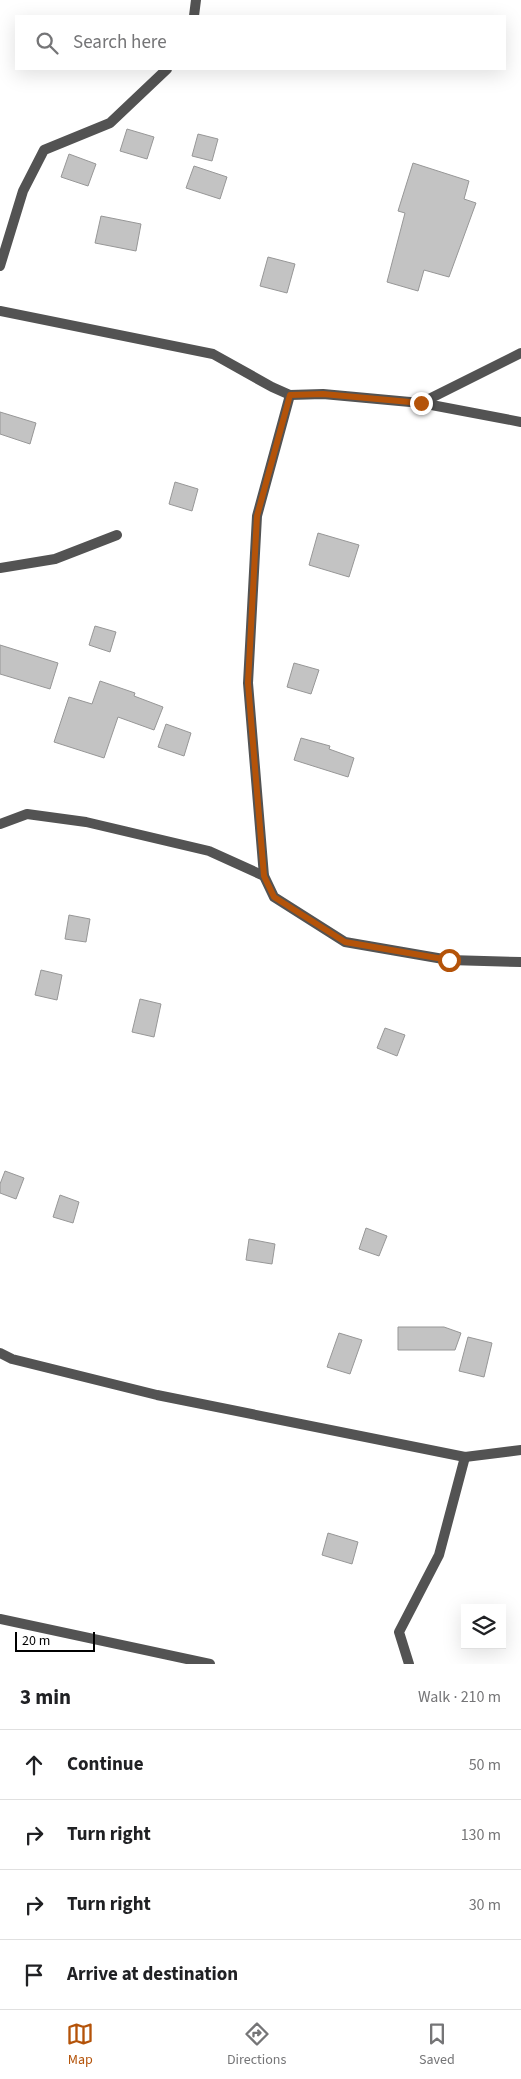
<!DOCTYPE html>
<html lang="en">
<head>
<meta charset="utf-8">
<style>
  body { margin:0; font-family:"Source Sans 3",sans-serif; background:#f6f6f6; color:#202124 }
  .controls { position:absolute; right:15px; bottom:15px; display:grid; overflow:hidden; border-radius:0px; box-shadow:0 5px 20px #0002 }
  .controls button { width:45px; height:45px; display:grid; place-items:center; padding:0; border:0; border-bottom:1px solid #e0e0e0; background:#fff; color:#202124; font:25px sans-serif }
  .scale { position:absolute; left:15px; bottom:12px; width:80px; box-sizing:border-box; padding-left:5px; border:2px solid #000; border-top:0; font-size:14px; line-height:18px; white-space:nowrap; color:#000; -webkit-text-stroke:4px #fff; paint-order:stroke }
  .stop { position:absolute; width:15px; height:15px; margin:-11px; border:4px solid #b45309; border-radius:50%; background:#fff }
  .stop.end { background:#b45309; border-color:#fff; box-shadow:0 1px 5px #0008 }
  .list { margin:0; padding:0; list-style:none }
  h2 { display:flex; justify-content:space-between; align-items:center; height:65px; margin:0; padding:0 20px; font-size:21px }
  h2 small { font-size:16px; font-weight:400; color:#757577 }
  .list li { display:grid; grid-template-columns:32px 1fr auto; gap:15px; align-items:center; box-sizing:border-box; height:70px; padding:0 20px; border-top:1px solid #e0e0e0 }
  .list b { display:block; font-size:19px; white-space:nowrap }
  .list em { font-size:16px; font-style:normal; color:#757577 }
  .icon { flex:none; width:28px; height:28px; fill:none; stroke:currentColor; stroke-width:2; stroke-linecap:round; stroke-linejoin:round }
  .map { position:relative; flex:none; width:521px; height:1664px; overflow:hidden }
  .search { position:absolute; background:#fff; box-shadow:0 5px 20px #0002; left:15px; right:15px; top:15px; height:55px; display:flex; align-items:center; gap:12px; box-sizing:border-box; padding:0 18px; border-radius:0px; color:#757577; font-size:19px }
  .sheet { height:345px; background:#fff }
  nav { display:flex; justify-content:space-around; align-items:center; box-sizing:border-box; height:70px; border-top:1px solid #e0e0e0; background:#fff; font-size:14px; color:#757577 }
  nav a { display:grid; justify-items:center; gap:2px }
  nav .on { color:#b45309 }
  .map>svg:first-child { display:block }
  .building { fill:#c3c3c3; stroke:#979797 }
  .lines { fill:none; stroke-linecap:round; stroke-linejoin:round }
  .street { stroke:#535353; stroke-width:10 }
  .route { stroke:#b45309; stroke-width:6 }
</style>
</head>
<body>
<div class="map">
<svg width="521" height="1664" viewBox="0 0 521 1664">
  <rect width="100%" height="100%" fill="#fff"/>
  <!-- building -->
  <g class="building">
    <polygon points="127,129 154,137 147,159 120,151"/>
    <polygon points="198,134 218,139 212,161 192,156"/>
    <polygon points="69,154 96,164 88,186 61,177"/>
    <polygon points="413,163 469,181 464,199 476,203 449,277 424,270 418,291 387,282 405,213 398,211"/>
    <polygon points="194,166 227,177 220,199 186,188"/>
    <polygon points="101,216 141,224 136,251 95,243"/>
    <polygon points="268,257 295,264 287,293 260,286"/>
    <polygon points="0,412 36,423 30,444 0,434"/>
    <polygon points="175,482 198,489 192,511 169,504"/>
    <polygon points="318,533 359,545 349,577 309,565"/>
    <polygon points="95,626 116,632 110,652 89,645"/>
    <polygon points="0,645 58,663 50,689 0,674"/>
    <polygon points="294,663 319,670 311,694 287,687"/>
    <polygon points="100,681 135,693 134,696 163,707 154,730 118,717 104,758 54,742 69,697 92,704"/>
    <polygon points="166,724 191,733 184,756 158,747"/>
    <polygon points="301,738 330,746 329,749 354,758 348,777 294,760"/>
    <polygon points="69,915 90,919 86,942 65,939"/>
    <polygon points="41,970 62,975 57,1000 35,995"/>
    <polygon points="140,999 161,1004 154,1037 132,1032"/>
    <polygon points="385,1028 405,1035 397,1056 377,1048"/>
    <polygon points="5,1171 24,1178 16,1199 0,1193 0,1184"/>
    <polygon points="60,1195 79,1202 73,1223 53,1217"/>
    <polygon points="366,1228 387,1236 379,1256 359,1249"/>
    <polygon points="249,1239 275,1244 272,1264 246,1260"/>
    <polygon points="398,1327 444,1327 461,1333 455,1350 398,1350"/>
    <polygon points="339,1333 362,1340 350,1374 327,1367"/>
    <polygon points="468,1337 492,1343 484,1377 459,1371"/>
    <polygon points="328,1533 358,1542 352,1564 322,1555"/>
  </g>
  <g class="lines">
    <!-- street -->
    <g class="street">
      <polyline points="194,16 196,0"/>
      <polyline points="0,266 23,191 44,150 110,123 167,69"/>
      <polyline points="0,311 213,354 272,387 290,395 323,394 421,403 521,422"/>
      <polyline points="421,403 521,353"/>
      <polyline points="0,568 55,559 117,535"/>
      <polyline points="0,824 27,814 86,822 209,851 264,876 274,897 345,942 449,960 521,962"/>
      <polyline points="264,876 248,683 257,516 290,395"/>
      <polyline points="0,1353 12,1359 157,1395 465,1457 521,1450"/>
      <polyline points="0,1619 210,1664"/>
      <polyline points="409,1664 399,1632 439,1555 465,1457"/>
    </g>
  </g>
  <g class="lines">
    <!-- route -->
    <polyline class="route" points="421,403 323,394 290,395 257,516 248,683 264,876 274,897 345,942 449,960"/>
  </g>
</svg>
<div class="controls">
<button><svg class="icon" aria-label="layers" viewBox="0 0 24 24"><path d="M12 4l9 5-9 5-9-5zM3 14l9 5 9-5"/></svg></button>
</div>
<div class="scale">20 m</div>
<div class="stop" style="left:449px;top:960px"></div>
<div class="stop end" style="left:421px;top:403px"></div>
<div class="search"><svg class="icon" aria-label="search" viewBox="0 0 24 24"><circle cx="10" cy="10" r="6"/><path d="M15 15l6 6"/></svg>Search here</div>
</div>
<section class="sheet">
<h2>3 min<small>Walk · 210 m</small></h2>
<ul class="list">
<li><svg class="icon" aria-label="ahead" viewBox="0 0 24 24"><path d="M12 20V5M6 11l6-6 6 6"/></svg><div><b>Continue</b></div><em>50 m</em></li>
<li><svg class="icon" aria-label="right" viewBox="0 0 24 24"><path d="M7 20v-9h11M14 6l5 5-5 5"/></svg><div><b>Turn right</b></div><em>130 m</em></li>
<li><svg class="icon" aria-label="right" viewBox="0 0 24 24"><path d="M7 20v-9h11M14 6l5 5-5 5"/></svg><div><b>Turn right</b></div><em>30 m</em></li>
<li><svg class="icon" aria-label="arrive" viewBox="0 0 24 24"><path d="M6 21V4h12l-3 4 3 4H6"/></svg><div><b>Arrive at destination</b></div></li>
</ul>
</section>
<nav>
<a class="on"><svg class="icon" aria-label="map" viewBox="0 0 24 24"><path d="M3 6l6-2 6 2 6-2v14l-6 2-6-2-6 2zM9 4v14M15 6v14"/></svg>Map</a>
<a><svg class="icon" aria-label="directions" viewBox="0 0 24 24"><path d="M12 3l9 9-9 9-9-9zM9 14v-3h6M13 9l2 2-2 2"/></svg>Directions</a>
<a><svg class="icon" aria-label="saved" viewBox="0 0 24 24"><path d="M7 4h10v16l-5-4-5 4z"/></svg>Saved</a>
</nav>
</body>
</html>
